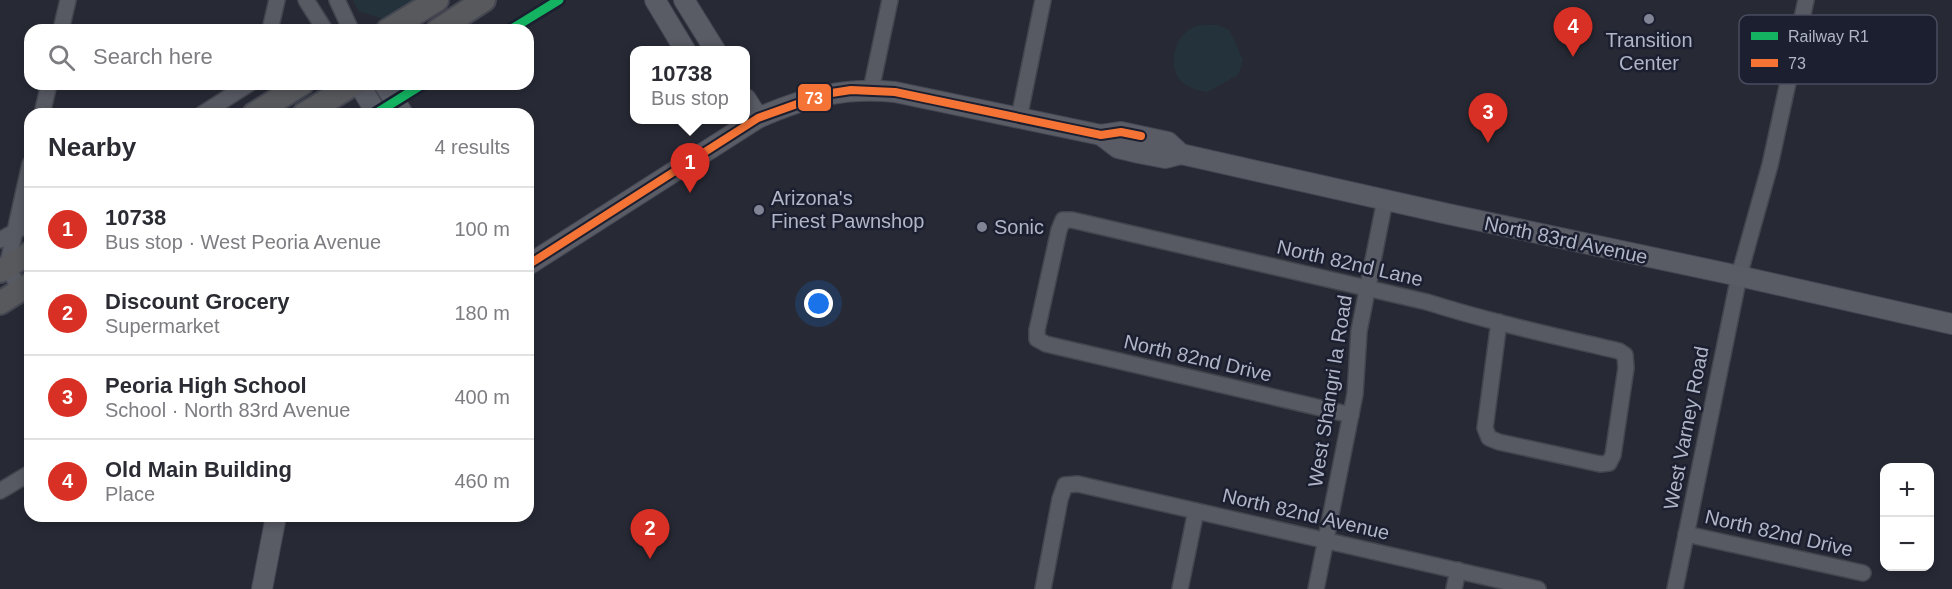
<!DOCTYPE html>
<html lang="en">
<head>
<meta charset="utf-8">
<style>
  body { margin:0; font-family:Arial,sans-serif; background:#f2f2f3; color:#2b2b33 }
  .controls { position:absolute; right:18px; bottom:18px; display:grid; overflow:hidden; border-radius:12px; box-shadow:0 3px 9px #0003 }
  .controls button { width:54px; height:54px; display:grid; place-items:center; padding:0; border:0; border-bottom:2px solid #e1e1e2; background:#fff; color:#2b2b33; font:30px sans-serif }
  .you { position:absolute; left:819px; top:304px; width:21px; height:21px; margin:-15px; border:4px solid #fff; border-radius:50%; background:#1a73e8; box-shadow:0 0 0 9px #1a73e833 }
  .badge { display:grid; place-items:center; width:39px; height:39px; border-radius:50%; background:#d93025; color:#fff; font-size:20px; font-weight:700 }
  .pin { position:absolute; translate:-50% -50px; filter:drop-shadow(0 2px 3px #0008) }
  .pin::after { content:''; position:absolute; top:32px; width:21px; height:18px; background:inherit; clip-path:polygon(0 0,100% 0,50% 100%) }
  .popup { position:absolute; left:630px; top:46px; width:120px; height:78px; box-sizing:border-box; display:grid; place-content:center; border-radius:12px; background:#fff; filter:drop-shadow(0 2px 4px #0005); font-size:20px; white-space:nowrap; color:#7c7c81 }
  .popup b { font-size:22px; color:#2b2b33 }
  .popup::after { content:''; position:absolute; left:50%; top:100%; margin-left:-12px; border:12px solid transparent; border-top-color:#fff }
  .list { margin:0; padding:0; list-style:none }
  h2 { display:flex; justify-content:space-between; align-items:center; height:78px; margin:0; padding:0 24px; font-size:26px }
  h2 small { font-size:20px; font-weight:400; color:#7c7c81 }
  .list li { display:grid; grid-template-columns:39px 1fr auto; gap:18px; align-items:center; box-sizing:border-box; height:84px; padding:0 24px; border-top:2px solid #e1e1e2 }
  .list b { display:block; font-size:22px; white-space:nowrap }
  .list p { margin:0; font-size:20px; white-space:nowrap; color:#7c7c81 }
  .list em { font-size:20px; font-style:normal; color:#7c7c81 }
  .icon { flex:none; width:33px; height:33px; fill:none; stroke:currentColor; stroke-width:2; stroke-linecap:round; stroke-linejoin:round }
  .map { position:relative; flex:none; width:1952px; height:589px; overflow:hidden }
  .search { position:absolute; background:#fff; box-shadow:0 3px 9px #0003; left:24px; top:24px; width:510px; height:66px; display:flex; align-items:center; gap:15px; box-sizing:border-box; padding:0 21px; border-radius:18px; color:#7c7c81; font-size:22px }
  .panel { position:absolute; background:#fff; box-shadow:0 3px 9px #0003; left:24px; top:108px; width:510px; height:414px; border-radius:18px }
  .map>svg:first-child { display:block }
  .park { fill:#24333b }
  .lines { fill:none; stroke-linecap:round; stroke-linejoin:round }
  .minor-casing { stroke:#43464e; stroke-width:18 }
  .major-casing { stroke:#444752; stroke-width:22 }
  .highway-casing { stroke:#444651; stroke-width:26 }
  .minor { stroke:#575a63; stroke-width:15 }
  .major { stroke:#595b65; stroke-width:20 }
  .highway { stroke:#57595d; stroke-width:22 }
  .bus-1-casing { stroke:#1b1f30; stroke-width:12 }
  .bus-1 { stroke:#f57335; stroke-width:8 }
  .rail-1-casing { stroke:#1b1f30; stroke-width:14 }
  .rail-1 { stroke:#13b361; stroke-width:9 }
  .poi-dot { fill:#808494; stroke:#1b1f30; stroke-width:2 }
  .labels { text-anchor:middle; stroke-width:5; stroke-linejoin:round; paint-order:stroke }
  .poi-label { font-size:20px; fill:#b0b5c7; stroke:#1b1f30; text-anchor:start }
  .street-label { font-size:20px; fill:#b0b5c7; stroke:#1b1f30 }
  .key { fill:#1b1f30; stroke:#484c5d; stroke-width:1.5 }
  .key-label { font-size:16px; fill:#b0b5c7 }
  .line-badge { stroke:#1b1f30; stroke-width:2 }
  .badge-label { font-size:16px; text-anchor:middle; font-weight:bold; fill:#fff }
</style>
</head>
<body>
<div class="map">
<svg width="1952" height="589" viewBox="0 0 1952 589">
  <rect width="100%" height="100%" fill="#272a35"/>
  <!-- park -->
  <g class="park">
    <polygon points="353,0 420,0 387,20 359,11"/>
    <path d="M1217 25 1229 30 1243 60 1238 75 1207 92C1198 90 1188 88 1181 81 1166 64 1176 32 1197 26 1203 24 1211 25 1217 25Z"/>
  </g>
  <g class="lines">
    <!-- minor casing -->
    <g class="minor-casing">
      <g id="minor">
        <polyline points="306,0 325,30"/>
        <polyline points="337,0 351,30"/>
        <polyline points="61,30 68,0"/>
        <polyline points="270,30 277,0"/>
        <polyline points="871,90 890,0"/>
        <polyline points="42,114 49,84"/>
        <polyline points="202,114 249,84"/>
        <polyline points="1019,118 1043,0"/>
        <polyline points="0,240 30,223"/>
        <polyline points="21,290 7,267 30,164"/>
        <path d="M1351 415 1046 344 1037 339V330L1059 230 1063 220H1072L1427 302C1490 322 1555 336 1619 351L1625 355 1626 368 1613 455 1609 463 1600 464 1499 442 1489 438 1485 428 1499 322"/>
        <polyline points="0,491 30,473"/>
        <polyline points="1686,534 1863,573"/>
        <polyline points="1043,589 1060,499 1065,485 1078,484 1538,589"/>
        <polyline points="1180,589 1196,511"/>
        <polyline points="1316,589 1355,394 1359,331 1385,200"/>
        <polyline points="1454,589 1458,570"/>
        <polyline points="1675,589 1739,276 1770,165 1806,0"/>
      </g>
    </g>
    <!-- major casing -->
    <g class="major-casing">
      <g id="major">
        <polyline points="655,0 685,50"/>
        <polyline points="684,0 715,50"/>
        <polyline points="359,84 377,114"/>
        <polyline points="384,84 403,114"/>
        <polyline points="746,99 758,118"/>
        <polyline points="1101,135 1118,148 1139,153 1165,158 1181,154 1448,214 1739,276 1952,324"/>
        <path d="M528 265 758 118C806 97 843 87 895 92L1101 135 1121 132 1168 142 1181 154"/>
        <polyline points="262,589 276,516"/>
      </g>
    </g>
    <!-- highway casing -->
    <g class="highway-casing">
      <g id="highway">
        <polyline points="388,30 437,0"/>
        <polyline points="438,30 484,0"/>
        <polyline points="254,114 302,84"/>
        <polyline points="304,114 354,84"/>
        <polyline points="0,271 30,253"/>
        <polyline points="0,303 30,284"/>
      </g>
    </g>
    <!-- minor -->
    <use href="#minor" class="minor"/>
    <!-- major -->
    <use href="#major" class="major"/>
    <!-- highway -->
    <use href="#highway" class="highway"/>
    <!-- bus-1 casing -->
    <g class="bus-1-casing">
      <polyline id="bus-1" points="528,265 758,118 825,94 851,90 895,92 1101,135 1121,132 1141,136"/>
    </g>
    <!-- bus-1 -->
    <use href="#bus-1" class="bus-1"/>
    <!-- rail-1 casing -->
    <g class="rail-1-casing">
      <g id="rail-1">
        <polyline points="510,30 559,0"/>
        <polyline points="375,114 423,84"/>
      </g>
    </g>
    <!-- rail-1 -->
    <use href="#rail-1" class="rail-1"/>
  </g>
  <!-- markers -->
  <g class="poi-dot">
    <circle cx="1649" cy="19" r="6"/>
    <circle cx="759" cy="210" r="6"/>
    <circle cx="982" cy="227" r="6"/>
  </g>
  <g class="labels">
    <!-- poi labels -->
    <g class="poi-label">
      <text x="1649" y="47" text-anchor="middle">Transition<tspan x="1649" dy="23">Center</tspan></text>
      <text x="771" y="205">Arizona's<tspan x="771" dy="23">Finest Pawnshop</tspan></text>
      <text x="994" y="234">Sonic</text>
    </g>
    <!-- street labels -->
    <g class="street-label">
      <text transform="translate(1566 240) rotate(12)" y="7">North 83rd Avenue</text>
      <text transform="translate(1350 263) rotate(13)" y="7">North 82nd Lane</text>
      <text transform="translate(1198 358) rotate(13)" y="7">North 82nd Drive</text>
      <text transform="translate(1330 391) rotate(-81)" y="7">West Shangri la Road</text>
      <text transform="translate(1686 428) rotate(-79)" y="7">West Varney Road</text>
      <text transform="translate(1306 514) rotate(13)" y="7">North 82nd Avenue</text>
      <text transform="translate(1779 533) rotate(13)" y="7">North 82nd Drive</text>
    </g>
  </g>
  <!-- legend -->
  <rect x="1739" y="15" width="198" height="69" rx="9" class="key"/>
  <rect x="1751" y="32" width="27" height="8" fill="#13b361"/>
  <rect x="1751" y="59" width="27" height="8" fill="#f57335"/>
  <g class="key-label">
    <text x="1788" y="42">Railway R1</text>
    <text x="1788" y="69">73</text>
  </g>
  <rect class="line-badge" x="797" y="83" width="35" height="29" rx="6" fill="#f57335"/>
  <g class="badge-label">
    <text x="814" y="104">73</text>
  </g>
</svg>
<div class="controls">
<button>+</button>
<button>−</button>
</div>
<div class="you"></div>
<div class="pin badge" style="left:690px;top:193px">1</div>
<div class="popup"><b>10738</b>Bus stop</div>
<div class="pin badge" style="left:650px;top:559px">2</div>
<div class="pin badge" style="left:1488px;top:143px">3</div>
<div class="pin badge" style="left:1573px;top:57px">4</div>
<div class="search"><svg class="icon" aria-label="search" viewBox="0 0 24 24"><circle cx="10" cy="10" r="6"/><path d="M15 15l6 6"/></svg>Search here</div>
<section class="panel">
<h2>Nearby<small>4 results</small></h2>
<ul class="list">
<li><span class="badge">1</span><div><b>10738</b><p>Bus stop · West Peoria Avenue</p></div><em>100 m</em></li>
<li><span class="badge">2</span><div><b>Discount Grocery</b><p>Supermarket</p></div><em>180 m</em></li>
<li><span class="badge">3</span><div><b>Peoria High School</b><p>School · North 83rd Avenue</p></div><em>400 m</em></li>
<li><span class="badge">4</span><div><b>Old Main Building</b><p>Place</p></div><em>460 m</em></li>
</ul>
</section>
</div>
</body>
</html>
